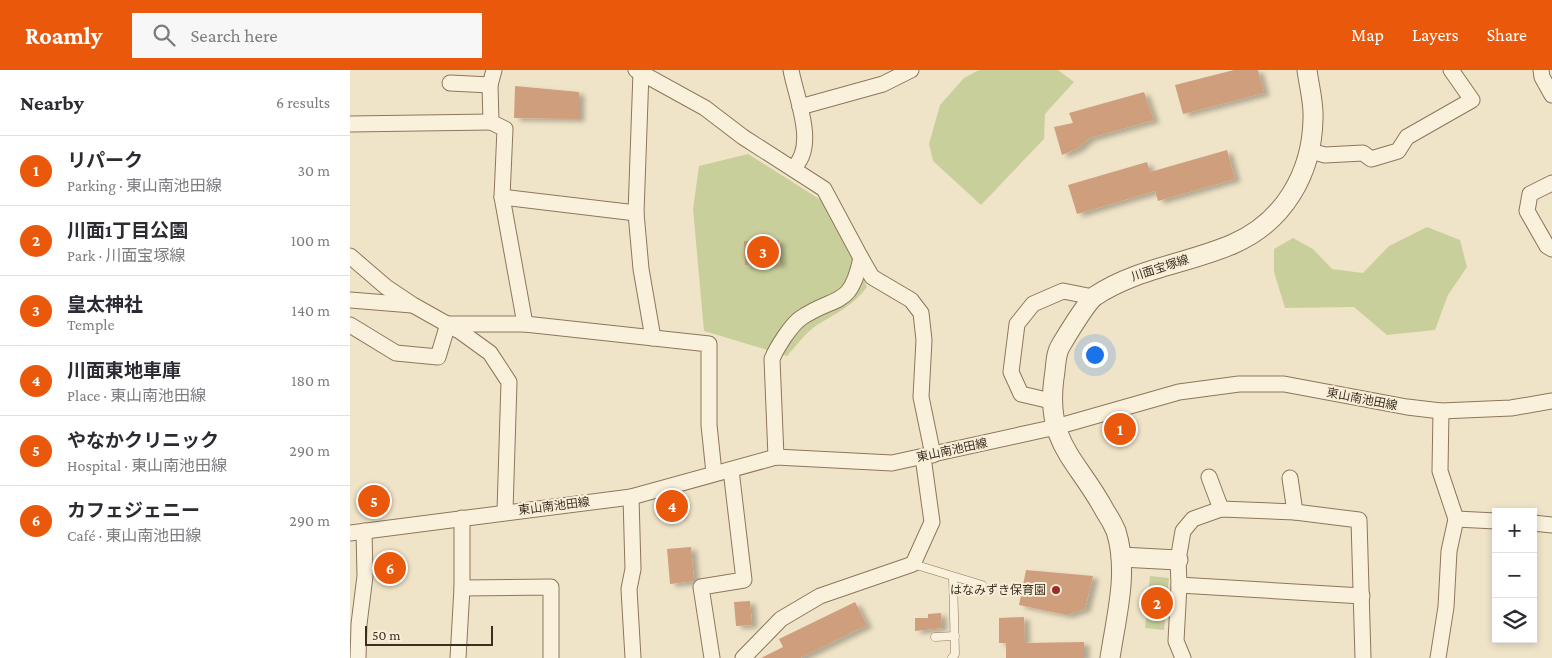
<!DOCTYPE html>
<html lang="en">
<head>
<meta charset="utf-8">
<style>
  body { margin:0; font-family:"Crimson Pro","Noto Sans JP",serif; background:#f7f7f7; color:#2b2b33 }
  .controls { position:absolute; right:15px; bottom:15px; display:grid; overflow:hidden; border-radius:0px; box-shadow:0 2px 8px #0003 }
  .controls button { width:45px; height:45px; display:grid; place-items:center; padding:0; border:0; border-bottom:1px solid #e1e1e2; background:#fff; color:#2b2b33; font:25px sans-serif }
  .scale { position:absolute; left:15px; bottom:12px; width:128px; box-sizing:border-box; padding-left:5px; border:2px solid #3d2e20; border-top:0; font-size:14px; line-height:18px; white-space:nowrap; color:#3d2e20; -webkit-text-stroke:4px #f7eed8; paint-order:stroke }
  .you { position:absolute; left:744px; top:284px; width:18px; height:18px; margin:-12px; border:4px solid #fff; border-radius:50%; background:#1a73e8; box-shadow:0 0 0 8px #1a73e833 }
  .badge { display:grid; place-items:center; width:32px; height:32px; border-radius:50%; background:#ea580c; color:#fff; font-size:16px; font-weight:700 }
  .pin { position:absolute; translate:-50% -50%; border:2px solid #fff; box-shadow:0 1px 5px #0006 }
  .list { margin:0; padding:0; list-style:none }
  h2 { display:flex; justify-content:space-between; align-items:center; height:65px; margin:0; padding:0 20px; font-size:21px }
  h2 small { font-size:16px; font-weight:400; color:#7c7c81 }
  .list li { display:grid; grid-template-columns:32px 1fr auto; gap:15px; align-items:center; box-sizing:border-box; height:70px; padding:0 20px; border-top:1px solid #e1e1e2 }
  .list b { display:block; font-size:19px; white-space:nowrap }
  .list p { margin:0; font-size:16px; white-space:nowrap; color:#7c7c81 }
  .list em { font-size:16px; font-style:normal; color:#7c7c81 }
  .icon { flex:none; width:28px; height:28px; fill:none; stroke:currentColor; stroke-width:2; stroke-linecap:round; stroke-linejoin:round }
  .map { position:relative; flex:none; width:1202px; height:588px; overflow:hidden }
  header { display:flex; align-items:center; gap:30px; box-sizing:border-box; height:70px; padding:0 25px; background:#ea580c; color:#fff }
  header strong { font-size:24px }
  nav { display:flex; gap:28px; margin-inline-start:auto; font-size:18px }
  .search { width:350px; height:45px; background:#f7f7f7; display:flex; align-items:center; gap:12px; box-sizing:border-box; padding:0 18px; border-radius:0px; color:#7c7c81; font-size:19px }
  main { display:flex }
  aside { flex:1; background:#fff }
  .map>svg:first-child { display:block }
  .green { fill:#c9cf9b }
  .building { fill:#cf9f7d; filter:url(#shadow) }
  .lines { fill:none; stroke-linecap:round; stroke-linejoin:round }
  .service-casing { stroke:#8d765c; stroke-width:9 }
  .minor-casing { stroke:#8d765c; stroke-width:17 }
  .tertiary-casing { stroke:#8d765c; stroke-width:21 }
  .service { stroke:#faf1dc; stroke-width:8 }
  .minor { stroke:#faf1dc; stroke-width:15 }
  .tertiary { stroke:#faf1dc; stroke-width:19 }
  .poi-dot { fill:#9e2a2b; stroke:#f7eed8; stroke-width:2 }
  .labels { text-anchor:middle; stroke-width:4; stroke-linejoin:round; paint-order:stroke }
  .street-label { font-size:12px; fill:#3d2e20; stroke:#f7eed8 }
  .poi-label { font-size:12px; fill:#3d2e20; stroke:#f7eed8; text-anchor:end }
</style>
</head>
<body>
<header>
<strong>Roamly</strong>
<div class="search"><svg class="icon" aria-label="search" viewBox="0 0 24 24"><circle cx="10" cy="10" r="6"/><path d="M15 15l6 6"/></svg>Search here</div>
<nav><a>Map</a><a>Layers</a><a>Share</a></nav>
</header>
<main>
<aside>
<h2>Nearby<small>6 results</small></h2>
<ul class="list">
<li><span class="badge">1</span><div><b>リパーク</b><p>Parking · 東山南池田線</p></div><em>30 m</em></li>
<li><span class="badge">2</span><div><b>川面1丁目公園</b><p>Park · 川面宝塚線</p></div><em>100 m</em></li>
<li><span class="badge">3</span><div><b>皇太神社</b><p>Temple</p></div><em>140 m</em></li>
<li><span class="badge">4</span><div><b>川面東地車庫</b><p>Place · 東山南池田線</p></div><em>180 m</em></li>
<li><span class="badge">5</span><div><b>やなかクリニック</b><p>Hospital · 東山南池田線</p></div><em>290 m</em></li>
<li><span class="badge">6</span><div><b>カフェジェニー</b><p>Café · 東山南池田線</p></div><em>290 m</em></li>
</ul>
</aside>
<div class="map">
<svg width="1202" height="588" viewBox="0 0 1202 588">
  <defs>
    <filter id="shadow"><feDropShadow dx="5.5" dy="3" stdDeviation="2.5" flood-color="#0004"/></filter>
  </defs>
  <rect width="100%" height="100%" fill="#f0e4c8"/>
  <!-- green -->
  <g class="green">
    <polygon points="629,0 708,0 724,12 695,44 694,69 631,135 583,91 579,74 590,35 614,8"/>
    <path d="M398 84 474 132 517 217C504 235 485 244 467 255 456 262 446 276 437 286L354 261 343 139 349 96Z"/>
    <polygon points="1077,157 1110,170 1117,197 1098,225 1085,260 1037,265 1004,237 935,238 924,202 924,179 943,168 963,179 982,199 1013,203 1039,176"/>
    <polygon points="800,506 819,508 814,560 795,558"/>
  </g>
  <!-- building -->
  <g class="building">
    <polygon points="884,0 908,0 914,23 833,44 825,15"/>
    <polygon points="165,16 229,22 229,49 164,48"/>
    <polygon points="794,22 804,50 740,68 727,79 712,85 704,57 723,53 719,43"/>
    <polygon points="877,80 885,109 808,131 805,121 727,144 718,115 797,92 800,102"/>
    <polygon points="429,170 430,194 395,195 394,171"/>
    <polygon points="330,427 331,445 314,446 313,428"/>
    <polygon points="341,477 344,511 320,514 317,479"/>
    <polygon points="676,500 743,506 735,539 717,545 669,535"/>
    <polygon points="400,531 402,555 386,556 384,532"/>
    <polygon points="505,532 517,555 450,588 411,588 433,577 429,569"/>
    <polygon points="591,543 592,558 565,561 565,548 578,548 578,544"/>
    <polygon points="674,547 675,573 734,572 734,588 656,588 656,573 649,573 649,548"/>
  </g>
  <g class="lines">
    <!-- service casing -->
    <g class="service-casing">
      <g id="service">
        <polyline points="563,494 632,515"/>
        <polyline points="585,567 605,566"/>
        <polyline points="602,588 605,584 603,507"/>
      </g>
    </g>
    <!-- minor casing -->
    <g class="minor-casing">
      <g id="minor">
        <polyline points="144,0 140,15 141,52 155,59 152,127 175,254"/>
        <path d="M286 0 355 38 393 67 474 119 511 188C500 239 487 224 451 248 441 255 427 277 422 289L426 387"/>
        <path d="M441 0C446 28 468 77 443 98"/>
        <polyline points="1191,0 1192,7 1202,25"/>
        <polyline points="291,2 286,143 291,199 303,268"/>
        <polyline points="100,13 140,15"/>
        <polyline points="450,37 533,14 561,0"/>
        <polyline points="0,54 141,52"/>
        <polyline points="960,81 975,85 1013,83 1021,89 1048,81 1057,67 1122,30 1101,0"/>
        <polyline points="1202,113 1180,124 1177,141 1197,176 1202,179"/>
        <polyline points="152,127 286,143"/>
        <polyline points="0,186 36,217 63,235 111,262 140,283 159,312 155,441"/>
        <polyline points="511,188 522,207 561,230 571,243 574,270 571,327 583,385"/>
        <polyline points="0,230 62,235"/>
        <polyline points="0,255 46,283 88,287 98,254 175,254 359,274 359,355 364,403"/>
        <polyline points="701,331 671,324 661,302 667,254 683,234 713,221 743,227"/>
        <polyline points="859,407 871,439"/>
        <polyline points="940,408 945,442"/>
        <polyline points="281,427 283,499 279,519 283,588"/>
        <polyline points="1106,449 1146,451"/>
        <polyline points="1183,453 1202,455"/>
        <polyline points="0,463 281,427 426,387 542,393 706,357 829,322 889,314 934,314 1057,337 1091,341 1161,338 1202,331"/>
        <polyline points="829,515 1012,526"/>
        <polyline points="112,518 201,517 201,588"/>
        <polyline points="8,588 9,554 15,506 14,461"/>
        <polyline points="108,588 112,518 112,448"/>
        <polyline points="362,588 351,517 394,510 381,400"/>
        <polyline points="393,588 431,549 470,526 563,494 582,452 573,387"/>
        <polyline points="833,588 826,571 829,515 828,490 833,461 843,449 871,439 945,442 1009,450 1013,588"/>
        <polyline points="1088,588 1096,537 1099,481 1106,449 1090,401 1091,341"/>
      </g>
    </g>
    <!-- tertiary casing -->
    <g class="tertiary-casing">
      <g id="tertiary">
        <polyline points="771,487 828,490"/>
        <path d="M760 588C766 547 779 502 766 461 763 454 759 447 755 441 728 390 695 374 704 308 706 298 705 284 711 275 717 265 737 232 745 226 787 198 837 194 883 174 934 152 962 103 963 49 964 33 959 16 957 0"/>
      </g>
    </g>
    <!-- service -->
    <use href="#service" class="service"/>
    <!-- minor -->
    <use href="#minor" class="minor"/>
    <!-- tertiary -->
    <use href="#tertiary" class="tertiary"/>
  </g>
  <!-- markers -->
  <circle class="poi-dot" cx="706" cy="520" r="5"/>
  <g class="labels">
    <!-- street labels -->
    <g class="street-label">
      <text transform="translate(810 198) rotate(-18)" y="4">川面宝塚線</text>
      <text transform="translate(1012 329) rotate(11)" y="4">東山南池田線</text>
      <text transform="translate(602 380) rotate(-12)" y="4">東山南池田線</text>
      <text transform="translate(204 436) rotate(-7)" y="4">東山南池田線</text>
    </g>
    <!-- poi labels -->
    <g class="poi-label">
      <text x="696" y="524">はなみずき保育園</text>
    </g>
  </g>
</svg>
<div class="controls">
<button>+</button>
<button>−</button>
<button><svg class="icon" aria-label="layers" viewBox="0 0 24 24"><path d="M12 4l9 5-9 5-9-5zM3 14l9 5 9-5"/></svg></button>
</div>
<div class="scale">50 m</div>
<div class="you"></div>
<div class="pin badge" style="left:770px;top:359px">1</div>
<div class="pin badge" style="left:807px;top:533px">2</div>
<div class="pin badge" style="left:413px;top:182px">3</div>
<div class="pin badge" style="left:322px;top:436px">4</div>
<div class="pin badge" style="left:24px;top:431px">5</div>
<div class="pin badge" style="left:40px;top:498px">6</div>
</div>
</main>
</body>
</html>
